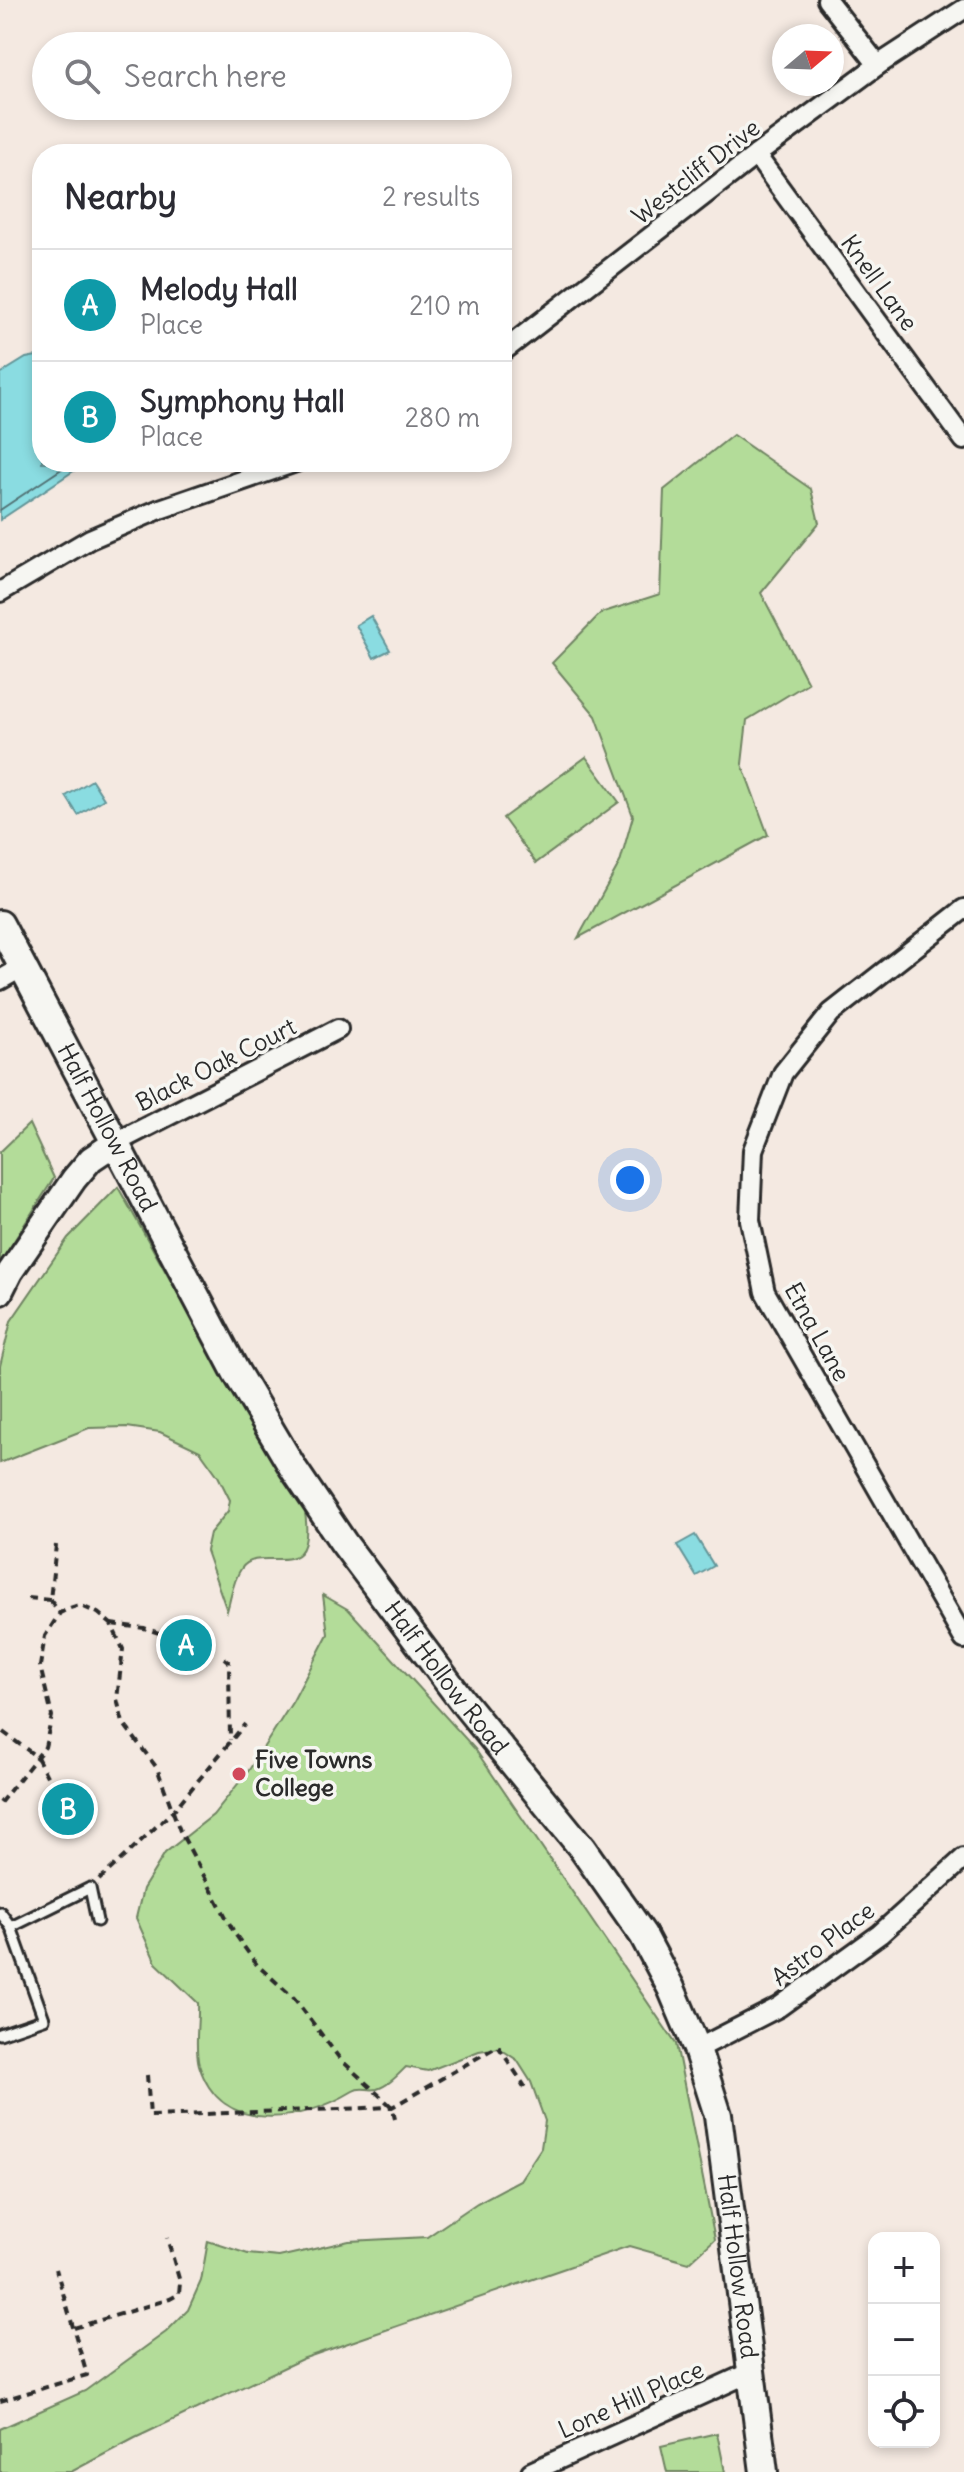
<!DOCTYPE html>
<html lang="en">
<head>
<meta charset="utf-8">
<style>
  body { margin:0; font-family:Delius,sans-serif; background:#f7f7f7; color:#2b2b33 }
  .controls { position:absolute; right:24px; bottom:24px; display:grid; overflow:hidden; border-radius:16px; box-shadow:0 4px 12px #0003 }
  .controls button { width:72px; height:72px; display:grid; place-items:center; padding:0; border:0; border-bottom:2px solid #e1e1e2; background:#fff; color:#2b2b33; font:40px sans-serif }
  .compass { position:absolute; left:772px; top:24px; width:72px; height:72px; border-radius:50%; background:#fff; box-shadow:0 4px 12px #0003; rotate:71deg }
  .you { position:absolute; left:630px; top:1180px; width:28px; height:28px; margin:-20px; border:6px solid #fff; border-radius:50%; background:#1a73e8; box-shadow:0 0 0 12px #1a73e833 }
  .badge { display:grid; place-items:center; width:52px; height:52px; border-radius:50%; background:#d1495b; color:#fff; font-size:26px; font-weight:700 }
  .pin { position:absolute; translate:-50% -50%; border:4px solid #fff; box-shadow:0 2px 8px #0006 }
  .list { margin:0; padding:0; list-style:none }
  h2 { display:flex; justify-content:space-between; align-items:center; height:104px; margin:0; padding:0 32px; font-size:34px }
  h2 small { font-size:26px; font-weight:400; color:#7c7c81 }
  .list li { display:grid; grid-template-columns:52px 1fr auto; gap:24px; align-items:center; box-sizing:border-box; height:112px; padding:0 32px; border-top:2px solid #e1e1e2 }
  .list b { display:block; font-size:30px; white-space:nowrap }
  .list p { margin:0; font-size:26px; white-space:nowrap; color:#7c7c81 }
  .list em { font-size:26px; font-style:normal; color:#7c7c81 }
  .icon { flex:none; width:44px; height:44px; fill:none; stroke:currentColor; stroke-width:2; stroke-linecap:round; stroke-linejoin:round }
  .map { position:relative; flex:none; width:964px; height:2472px; overflow:hidden }
  .search { position:absolute; background:#fff; box-shadow:0 4px 12px #0003; left:32px; top:32px; width:480px; height:88px; display:flex; align-items:center; gap:20px; box-sizing:border-box; padding:0 28px; border-radius:44px; color:#7c7c81; font-size:30px }
  .panel { position:absolute; background:#fff; box-shadow:0 4px 12px #0003; left:32px; top:144px; width:480px; height:328px; border-radius:32px }
  .map>svg:first-child { display:block }
  .green { fill:#b3dc99; stroke:#6f8462; stroke-width:2 }
  .water { fill:#8adce1; stroke:#649598; stroke-width:2 }
  .lines { fill:none; stroke-linecap:round; stroke-linejoin:round }
  .shore { stroke:#517274; stroke-width:2 }
  .service-casing { stroke:#2b2b2b; stroke-width:15 }
  .minor-casing { stroke:#2b2b2b; stroke-width:24 }
  .tertiary-casing { stroke:#2b2b2b; stroke-width:30 }
  .secondary-casing { stroke:#2b2b2b; stroke-width:32 }
  .path { stroke:#2b2b2b; stroke-width:4; stroke-dasharray:8 6; stroke-linecap:butt }
  .service { stroke:#f6f6f2; stroke-width:9 }
  .minor { stroke:#f6f6f2; stroke-width:18 }
  .tertiary { stroke:#f6f6f2; stroke-width:24 }
  .secondary { stroke:#f6f6f2; stroke-width:26 }
  .poi-dot { fill:#d1495b; stroke:#f6f6f2; stroke-width:3 }
  .labels { text-anchor:middle; stroke-width:7; stroke-linejoin:round; paint-order:stroke }
  .street-label { font-size:24px; fill:#2b2b2b; stroke:#f6f6f2 }
  .poi-label { font-size:24px; font-weight:bold; fill:#2b2b2b; stroke:#f6f6f2; text-anchor:start }
</style>
</head>
<body>
<div class="map">
<svg width="964" height="2472" viewBox="0 0 964 2472">
  <rect width="100%" height="100%" fill="#f4e9e1"/>
  <filter id="ink" filterUnits="userSpaceOnUse"><feTurbulence type="fractalNoise" baseFrequency=".0125" numOctaves="2"/><feDisplacementMap in="SourceGraphic" scale="16" xChannelSelector="R" yChannelSelector="G"/><feConvolveMatrix kernelMatrix="1 2 1 2 8 2 1 2 1" color-interpolation-filters="sRGB"/></filter>
  <g filter="url(#ink)">
    <!-- green -->
    <g class="green">
      <polygon points="733,435 811,489 819,523 761,593 808,683 747,720 742,764 768,835 578,938 620,862 633,816 596,716 552,663 601,613 660,594 664,490"/>
      <polygon points="586,757 619,802 536,863 503,818"/>
      <polygon points="29,1124 54,1178 0,1263 0,1152"/>
      <path d="M118 1187 204 1340 304 1506C319 1592 260 1540 241 1569 233 1580 231 1598 227 1611L206 1551 210 1533 228 1511 230 1500 218 1476 200 1451 160 1432 127 1427 89 1428 0 1463V1366L11 1321 68 1238Z"/>
      <path d="M323 1595 349 1610 475 1749 676 2044 715 2239 689 2263 629 2246 302 2359 135 2438 71 2472H0V2429L85 2391 166 2332 188 2310 201 2281 208 2241 248 2254 279 2257 349 2241 427 2237 477 2203 520 2180 541 2148 545 2121 531 2082 517 2060 499 2048 479 2051 428 2071 406 2067C398 2075 388 2086 377 2089 368 2091 361 2086 353 2091 302 2122 221 2137 199 2065 194 2047 199 2022 198 2003L156 1963 136 1918 143 1889 165 1853 213 1815 249 1770 293 1701 328 1634Z"/>
      <polygon points="717,2433 725,2472 667,2472 661,2446"/>
    </g>
    <!-- water -->
    <g class="water">
      <polygon points="42,355 42,462 87,462 0,520 0,374 26,358"/>
      <polygon points="371,616 390,650 374,658 356,625"/>
      <polygon points="92,780 104,799 78,815 66,796"/>
      <polygon points="695,1535 714,1566 696,1576 677,1545"/>
    </g>
    <g class="lines">
      <!-- shore -->
      <polyline class="shore" points="0,510 72,462"/>
      <!-- service casing -->
      <g class="service-casing">
        <g id="service">
          <polyline points="0,1912 11,1927 44,2019 0,2034"/>
          <polyline points="11,1927 90,1888 97,1921"/>
        </g>
      </g>
      <!-- minor casing -->
      <g class="minor-casing">
        <g id="minor">
          <polyline points="827,0 878,65"/>
          <polyline points="756,155 964,440"/>
          <polyline points="502,352 756,155 878,65 964,9"/>
          <polyline points="0,592 90,539 160,509 296,462"/>
          <polyline points="964,909 831,1013 783,1073 753,1150 750,1220 765,1292 964,1639"/>
          <polyline points="0,980 21,968"/>
          <polyline points="115,1143 338,1029"/>
          <polyline points="697,2049 779,2007 880,1934 964,1858"/>
          <polyline points="531,2472 751,2372"/>
        </g>
      </g>
      <!-- tertiary casing -->
      <g class="tertiary-casing">
        <polyline id="tertiary" points="0,1292 10,1272 74,1179 91,1159 115,1143"/>
      </g>
      <!-- secondary casing -->
      <g class="secondary-casing">
        <g id="secondary">
          <path id="s1" d="M0 924 236 1372 293 1468 343 1542 463 1702 582 1848 643 1935 671 1988 697 2049 718 2115 764 2472"/>
        </g>
      </g>
      <!-- path -->
      <g class="path">
        <polyline points="28,1598 50,1600 56,1545"/>
        <polyline points="50,1600 60,1613"/>
        <polyline points="111,1624 144,1628 171,1637"/>
        <polyline points="224,1658 229,1662 230,1740"/>
        <polyline points="3,1732 37,1757 51,1784"/>
        <polyline points="0,1803 45,1747 52,1716 40,1666 45,1636 60,1613 70,1608 79,1605 98,1613 111,1624 123,1649 117,1699 123,1723 157,1768 180,1831 235,1934 257,1965 294,1998 340,2059 392,2107 395,2119"/>
        <polyline points="99,1880 173,1811 245,1724"/>
        <polyline points="147,2075 150,2116 392,2107 498,2046 524,2085 519,2088"/>
        <polyline points="74,2328 170,2299 179,2294 180,2282 167,2238"/>
        <polyline points="0,2401 87,2375 56,2269"/>
      </g>
      <!-- service -->
      <use href="#service" class="service"/>
      <!-- minor -->
      <use href="#minor" class="minor"/>
      <!-- tertiary -->
      <use href="#tertiary" class="tertiary"/>
      <!-- secondary -->
      <use href="#secondary" class="secondary"/>
    </g>
  </g>
  <!-- markers -->
  <circle class="poi-dot" cx="239" cy="1774" r="8"/>
  <g class="labels">
    <!-- street labels -->
    <g class="street-label">
      <text transform="translate(696 172) rotate(-38)" y="8">Westcliff Drive</text>
      <text transform="translate(879 283) rotate(54)" y="8">Knell Lane</text>
      <text transform="translate(216 1065) rotate(-27)" y="8">Black Oak Court</text>
      <text dy="8" stroke="none"><textPath href="#s1" startOffset="230">Half Hollow Road</textPath></text>
      <text transform="translate(817 1332) rotate(61)" y="8">Etna Lane</text>
      <text dy="8" stroke="none"><textPath href="#s1" startOffset="878">Half Hollow Road</textPath></text>
      <text transform="translate(823 1944) rotate(-37)" y="8">Astro Place</text>
      <text dy="8" stroke="none"><textPath href="#s1" startOffset="1550">Half Hollow Road</textPath></text>
      <text transform="translate(631 2400) rotate(-24)" y="8">Lone Hill Place</text>
    </g>
    <!-- poi labels -->
    <g class="poi-label">
      <text x="255" y="1768">Five Towns<tspan x="255" dy="28">College</tspan></text>
    </g>
  </g>
</svg>
<div class="controls">
<button>+</button>
<button>−</button>
<button><svg class="icon" aria-label="locate" viewBox="0 0 24 24"><circle cx="12" cy="12" r="6"/><path d="M12 2v4M12 18v4M2 12h4M18 12h4"/></svg></button>
</div>
<svg class="compass" viewBox="-18 -18 36 36"><path d="M0-13l5 13h-10z" fill="#e53935"/><path d="M0 13l5-13h-10z" fill="#7c7c81"/></svg>
<div class="you"></div>
<div class="pin badge" style="left:186px;top:1645px;background:#0f9aa8">A</div>
<div class="pin badge" style="left:68px;top:1809px;background:#0f9aa8">B</div>
<div class="search"><svg class="icon" aria-label="search" viewBox="0 0 24 24"><circle cx="10" cy="10" r="6"/><path d="M15 15l6 6"/></svg>Search here</div>
<section class="panel">
<h2>Nearby<small>2 results</small></h2>
<ul class="list">
<li><span class="badge" style="background:#0f9aa8">A</span><div><b>Melody Hall</b><p>Place</p></div><em>210 m</em></li>
<li><span class="badge" style="background:#0f9aa8">B</span><div><b>Symphony Hall</b><p>Place</p></div><em>280 m</em></li>
</ul>
</section>
</div>
</body>
</html>
